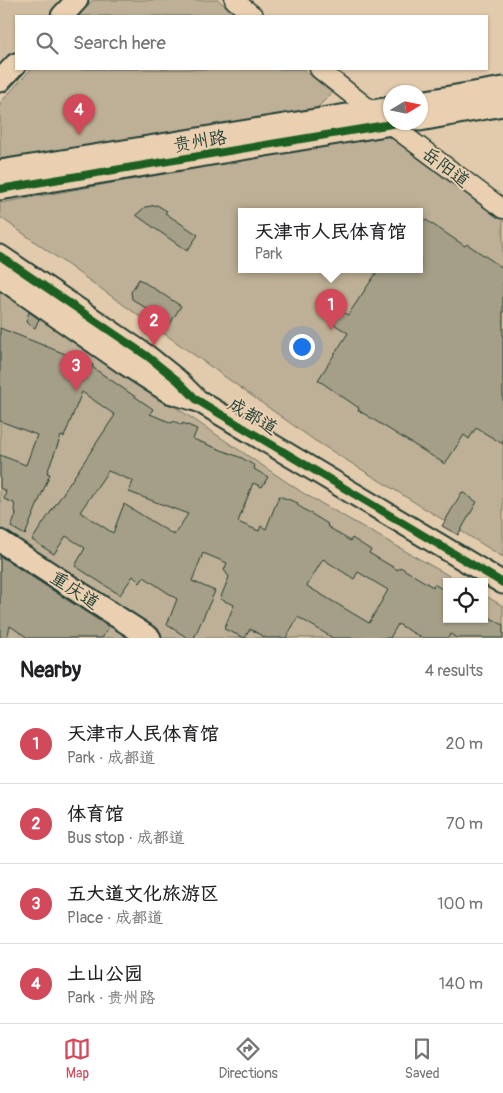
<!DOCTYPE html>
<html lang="en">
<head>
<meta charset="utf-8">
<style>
  body { margin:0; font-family:Pangolin,"LXGW WenKai TC",sans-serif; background:#f2f2f2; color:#202124 }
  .controls { position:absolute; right:15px; bottom:15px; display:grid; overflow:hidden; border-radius:0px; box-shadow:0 1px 4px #0004 }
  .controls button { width:45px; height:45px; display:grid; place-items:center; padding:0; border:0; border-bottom:1px solid #e0e0e0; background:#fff; color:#202124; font:25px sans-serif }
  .compass { position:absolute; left:383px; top:85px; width:45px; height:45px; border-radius:50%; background:#fff; box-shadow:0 1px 4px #0004; rotate:80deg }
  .you { position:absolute; left:301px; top:346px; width:18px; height:18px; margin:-12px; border:4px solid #fff; border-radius:50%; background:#1a73e8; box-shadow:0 0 0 8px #1a73e833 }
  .badge { display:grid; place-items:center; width:32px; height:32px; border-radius:50%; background:#d1495b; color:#fff; font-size:16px; font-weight:700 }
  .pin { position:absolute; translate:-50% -41px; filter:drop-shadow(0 1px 2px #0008) }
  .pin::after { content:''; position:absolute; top:26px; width:18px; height:15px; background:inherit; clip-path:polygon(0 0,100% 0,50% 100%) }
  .popup { position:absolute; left:238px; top:208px; width:185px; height:65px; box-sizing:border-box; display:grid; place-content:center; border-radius:0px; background:#fff; filter:drop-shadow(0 1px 4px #0005); font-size:16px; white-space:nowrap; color:#757577 }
  .popup b { font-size:19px; color:#202124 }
  .popup::after { content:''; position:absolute; left:50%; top:100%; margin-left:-10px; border:10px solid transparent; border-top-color:#fff }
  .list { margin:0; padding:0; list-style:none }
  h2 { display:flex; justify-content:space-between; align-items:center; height:65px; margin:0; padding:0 20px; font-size:21px }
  h2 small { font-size:16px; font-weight:400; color:#757577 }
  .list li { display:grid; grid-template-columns:32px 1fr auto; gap:15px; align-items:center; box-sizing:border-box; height:80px; padding:0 20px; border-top:1px solid #e0e0e0 }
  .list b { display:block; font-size:19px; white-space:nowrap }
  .list p { margin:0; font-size:16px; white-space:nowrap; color:#757577 }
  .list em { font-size:16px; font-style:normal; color:#757577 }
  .icon { flex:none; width:28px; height:28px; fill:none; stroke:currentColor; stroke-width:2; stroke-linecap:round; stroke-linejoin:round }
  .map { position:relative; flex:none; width:503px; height:638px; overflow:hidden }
  .search { position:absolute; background:#fff; box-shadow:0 1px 4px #0004; left:15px; right:15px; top:15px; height:55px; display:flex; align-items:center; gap:12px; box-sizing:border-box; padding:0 18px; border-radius:0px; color:#757577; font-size:19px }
  .sheet { height:385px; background:#fff }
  nav { display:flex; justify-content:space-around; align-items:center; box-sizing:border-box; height:70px; border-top:1px solid #e0e0e0; background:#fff; font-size:14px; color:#757577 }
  nav a { display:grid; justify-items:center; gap:2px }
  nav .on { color:#d1495b }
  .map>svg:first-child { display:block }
  .built { fill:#d0bda1 }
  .green { fill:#beb096; stroke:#6e7665; fill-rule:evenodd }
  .building { fill:#a59f87; stroke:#1f3d34; fill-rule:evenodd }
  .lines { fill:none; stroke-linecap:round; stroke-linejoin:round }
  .minor-casing { stroke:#1f3d34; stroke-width:21 }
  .tertiary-casing { stroke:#1f3d34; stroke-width:25 }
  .minor { stroke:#ead0b1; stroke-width:18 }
  .tertiary { stroke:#ead0b1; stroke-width:21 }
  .cycleway-casing { stroke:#ead0b1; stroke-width:11 }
  .cycleway { stroke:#1b5e20; stroke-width:8 }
  .labels { text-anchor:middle; stroke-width:4; stroke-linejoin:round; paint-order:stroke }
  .street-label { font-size:18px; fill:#1f3d34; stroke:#ead0b1 }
</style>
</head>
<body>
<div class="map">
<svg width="503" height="638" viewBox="0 0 503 638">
  <rect width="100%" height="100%" fill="#e2caac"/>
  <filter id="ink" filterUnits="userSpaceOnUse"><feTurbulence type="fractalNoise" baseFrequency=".02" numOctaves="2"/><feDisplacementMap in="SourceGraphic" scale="10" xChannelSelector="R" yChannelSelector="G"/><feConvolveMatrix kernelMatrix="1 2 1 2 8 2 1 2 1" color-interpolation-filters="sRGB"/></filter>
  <g filter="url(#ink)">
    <!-- built -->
    <polygon class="built" points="0,0 61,0 46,16 16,16 16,47 0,65"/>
    <!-- green -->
    <g class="green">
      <polygon points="93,0 218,0 238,16 78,16"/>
      <polygon points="31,69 303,69 332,93 316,109 0,161 0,103"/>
      <path d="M387 134 503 220V557L314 440 0 217V203ZM242 211H420V269H242Z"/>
      <polygon points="0,289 303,493 460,582 447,582 447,619 484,619 484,595 503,606 503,638 0,638"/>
    </g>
    <!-- building -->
    <g class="building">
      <polygon points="157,205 167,211 165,213 198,235 187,251 136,215 145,207"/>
      <polygon points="420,216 465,246 467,244 503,268 503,444 476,428 469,439 464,435 445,464 358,410 359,408 318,380 348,333 332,323 340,310 348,315 379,269 420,269"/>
      <polygon points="139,279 181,306 170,324 132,299 131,292"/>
      <polygon points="29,312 39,319 35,328 26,322"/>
      <path d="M0 328 93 365 92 367 153 409 150 414 172 423 174 421 182 425 183 423 197 429 193 439 242 458 255 466 254 469 268 477 262 487 253 483 238 522 259 531 261 526 266 529 279 496 298 503 297 505 328 524 327 526 350 541 352 538 371 550 369 553 398 570 400 567 433 587 434 584 447 592V619H484V614L503 625V638H457L450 634 448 638H422L398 624 390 638H333L298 617 286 638H266L250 629 245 638 224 629 234 605 220 599 229 577 224 570 227 563 203 553 192 581 215 591 194 638H188L167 625 177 599 144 577 140 583 133 576 120 595 75 566 85 548 66 536 54 554 32 540 115 415 82 392 64 437 61 436 47 473 50 474 25 535 11 527 16 515 14 503 4 499 6 491 0 488V455L26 465 37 435 0 421ZM108 471 133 481 129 492 188 514 174 535 124 504 113 533 80 512ZM323 559 354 579 358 572 388 590 369 623 307 586Z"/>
      <polygon points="462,492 477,502 458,535 442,526"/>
      <polygon points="0,556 109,627 102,638 28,638 10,626 7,638 0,638"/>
    </g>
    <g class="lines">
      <!-- minor casing -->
      <g class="minor-casing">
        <g id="minor">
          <polyline points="234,0 254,16"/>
          <polyline points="319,69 372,111 503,209"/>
        </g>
      </g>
      <!-- tertiary casing -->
      <g class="tertiary-casing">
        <g id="tertiary">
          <polyline points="62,16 77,0"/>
          <polyline points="0,81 16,64"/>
          <polyline points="420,102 503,88"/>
          <polyline points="420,120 503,105"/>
          <polyline points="0,171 390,108"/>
          <polyline points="0,189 404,122"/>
          <polyline points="0,256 147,356 177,380 197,400 503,583"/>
          <polyline points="0,277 124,363 169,392 195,400"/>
          <polyline points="0,541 150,638"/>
        </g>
      </g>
      <!-- minor -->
      <use href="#minor" class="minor"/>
      <!-- tertiary -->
      <use href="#tertiary" class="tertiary"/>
      <!-- cycleway casing -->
      <g class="cycleway-casing">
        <g id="cycleway">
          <polyline points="0,189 404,122"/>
          <polyline points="0,256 147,356 177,380 197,400 503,583"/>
        </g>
      </g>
      <!-- cycleway -->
      <use href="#cycleway" class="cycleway"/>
    </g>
  </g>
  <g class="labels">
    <!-- street labels -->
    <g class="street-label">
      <text transform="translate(200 141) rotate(-9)" y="6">贵州路</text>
      <text transform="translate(446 167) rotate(37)" y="6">岳阳道</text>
      <text transform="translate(253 416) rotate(31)" y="6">成都道</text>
      <text transform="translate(75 590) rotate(33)" y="6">重庆道</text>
    </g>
  </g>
</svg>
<div class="controls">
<button><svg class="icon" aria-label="locate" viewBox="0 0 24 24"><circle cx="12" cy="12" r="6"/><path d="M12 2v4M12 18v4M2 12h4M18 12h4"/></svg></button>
</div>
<svg class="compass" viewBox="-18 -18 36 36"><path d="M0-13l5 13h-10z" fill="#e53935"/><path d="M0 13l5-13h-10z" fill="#757577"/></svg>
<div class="you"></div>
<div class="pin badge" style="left:331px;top:330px">1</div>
<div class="popup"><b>天津市人民体育馆</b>Park</div>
<div class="pin badge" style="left:154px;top:346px">2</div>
<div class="pin badge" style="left:76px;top:391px">3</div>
<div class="pin badge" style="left:79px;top:135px">4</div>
<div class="search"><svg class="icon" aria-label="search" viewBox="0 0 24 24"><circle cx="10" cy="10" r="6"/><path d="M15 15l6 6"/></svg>Search here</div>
</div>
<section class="sheet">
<h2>Nearby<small>4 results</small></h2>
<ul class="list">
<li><span class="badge">1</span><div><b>天津市人民体育馆</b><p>Park · 成都道</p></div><em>20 m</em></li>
<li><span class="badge">2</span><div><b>体育馆</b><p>Bus stop · 成都道</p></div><em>70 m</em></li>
<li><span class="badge">3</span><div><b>五大道文化旅游区</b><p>Place · 成都道</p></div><em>100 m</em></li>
<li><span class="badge">4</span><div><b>土山公园</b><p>Park · 贵州路</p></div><em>140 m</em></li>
</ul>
</section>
<nav>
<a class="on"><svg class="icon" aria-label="map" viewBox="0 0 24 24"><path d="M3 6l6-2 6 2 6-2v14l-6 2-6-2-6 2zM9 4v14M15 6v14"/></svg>Map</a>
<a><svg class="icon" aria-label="directions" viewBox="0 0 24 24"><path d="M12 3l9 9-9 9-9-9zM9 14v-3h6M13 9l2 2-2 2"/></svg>Directions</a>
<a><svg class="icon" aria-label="saved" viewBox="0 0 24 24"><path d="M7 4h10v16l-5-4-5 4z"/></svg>Saved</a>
</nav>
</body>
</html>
